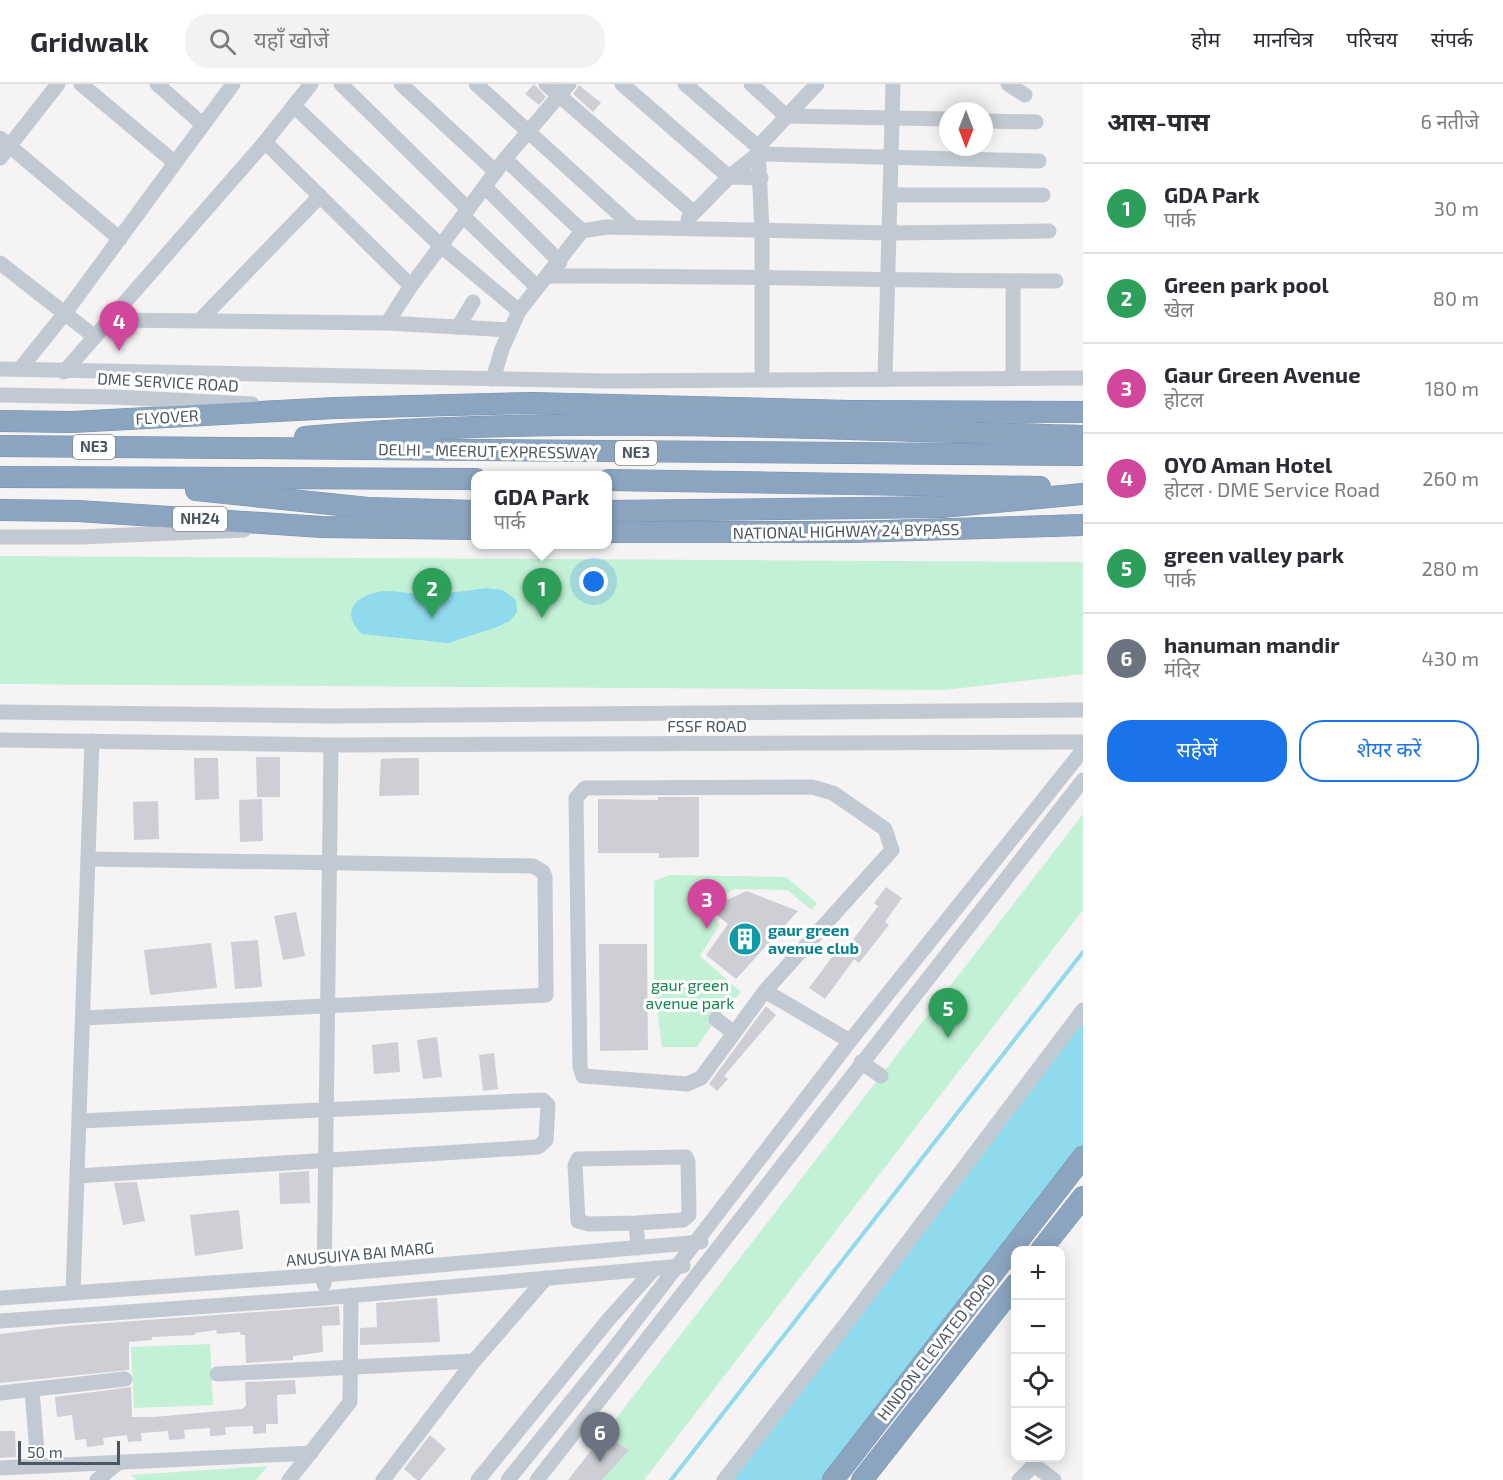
<!DOCTYPE html>
<html lang="hi">
<head>
<meta charset="utf-8">
<style>
  body { margin:0; font-family:"Exo 2","Noto Sans Devanagari",sans-serif; background:#f2f2f3; color:#2b2b33 }
  .controls { position:absolute; right:18px; bottom:18px; display:grid; overflow:hidden; border-radius:12px; box-shadow:0 3px 15px #0003 }
  .controls button { width:54px; height:54px; display:grid; place-items:center; padding:0; border:0; border-bottom:2px solid #e1e1e2; background:#fff; color:#2b2b33; font:30px sans-serif }
  .compass { position:absolute; left:939px; top:18px; width:54px; height:54px; border-radius:50%; background:#fff; box-shadow:0 3px 15px #0003; rotate:180deg }
  .scale { position:absolute; left:18px; bottom:15px; width:102px; box-sizing:border-box; padding-left:6px; border:3px solid #4a5661; border-top:0; font-size:16px; line-height:21px; white-space:nowrap; color:#4a5661; -webkit-text-stroke:4px #fff; paint-order:stroke }
  .you { position:absolute; left:594px; top:498px; width:21px; height:21px; margin:-15px; border:4px solid #fff; border-radius:50%; background:#1a73e8; box-shadow:0 0 0 9px #1a73e833 }
  .badge { display:grid; place-items:center; width:39px; height:39px; border-radius:50%; background:#1a73e8; color:#fff; font-size:20px; font-weight:700 }
  .pin { position:absolute; translate:-50% -50px; filter:drop-shadow(0 2px 3px #0008) }
  .pin::after { content:''; position:absolute; top:32px; width:21px; height:18px; background:inherit; clip-path:polygon(0 0,100% 0,50% 100%) }
  .popup { position:absolute; left:471px; top:387px; width:141px; height:78px; box-sizing:border-box; display:grid; place-content:center; border-radius:12px; background:#fff; filter:drop-shadow(0 2px 4px #0005); font-size:20px; white-space:nowrap; color:#7c7c81 }
  .popup b { font-size:22px; color:#2b2b33 }
  .popup::after { content:''; position:absolute; left:50%; top:100%; margin-left:-12px; border:12px solid transparent; border-top-color:#fff }
  .list { margin:0; padding:0; list-style:none }
  h2 { display:flex; justify-content:space-between; align-items:center; height:78px; margin:0; padding:0 24px; font-size:26px }
  h2 small { font-size:20px; font-weight:400; color:#7c7c81 }
  .list li { display:grid; grid-template-columns:39px 1fr auto; gap:18px; align-items:center; box-sizing:border-box; height:90px; padding:0 24px; border-top:2px solid #e1e1e2 }
  .list b { display:block; font-size:22px; white-space:nowrap }
  .list p { margin:0; font-size:20px; white-space:nowrap; color:#7c7c81 }
  .list em { font-size:20px; font-style:normal; color:#7c7c81 }
  .actions { display:flex; gap:12px; padding:18px 24px }
  .actions a { flex:1; padding:14px 0; border:2px solid #1a73e8; border-radius:24px; text-align:center; font-size:21px; color:#1a73e8 }
  .actions .main { background:#1a73e8; color:#fff }
  .icon { flex:none; width:33px; height:33px; fill:none; stroke:currentColor; stroke-width:2; stroke-linecap:round; stroke-linejoin:round }
  .map { position:relative; flex:none; width:1083px; height:1396px; overflow:hidden }
  header { display:flex; align-items:center; gap:36px; box-sizing:border-box; height:84px; padding:0 30px; background:#fff; border-bottom:2px solid #e1e1e2 }
  header strong { font-size:28px }
  nav { display:flex; gap:33px; margin-inline-start:auto; font-size:21px }
  .search { width:420px; height:54px; background:#f2f2f3; display:flex; align-items:center; gap:15px; box-sizing:border-box; padding:0 21px; border-radius:24px; color:#7c7c81; font-size:22px }
  main { display:flex }
  aside { flex:1; background:#fff }
  .map>svg:first-child { display:block }
  .green { fill:#c3f1d5 }
  .water { fill:#90daee }
  .lines { fill:none; stroke-linecap:round; stroke-linejoin:round }
  .stream { stroke:#90daee; stroke-width:4 }
  .building { fill:#cdcfd5 }
  .highway-casing { stroke:#7690ad; stroke-width:22 }
  .minor { stroke:#c1cad2; stroke-width:15 }
  .highway { stroke:#8ba5c1; stroke-width:21 }
  .labels { text-anchor:middle; stroke-width:6; stroke-linejoin:round; paint-order:stroke }
  .shield { fill:#fff; stroke:#808990; stroke-width:1.5 }
  .shield-label { font-size:15px; font-weight:bold; fill:#4a5661 }
  .street-label { font-size:16px; fill:#4a5661; stroke:#fff }
  .culture-label { font-size:16px; font-weight:bold; fill:#0d838f; stroke:#fff; text-anchor:start }
  .park-label { font-size:16px; fill:#17864f; stroke:#fff }
</style>
</head>
<body>
<header>
<strong>Gridwalk</strong>
<div class="search"><svg class="icon" aria-label="search" viewBox="0 0 24 24"><circle cx="10" cy="10" r="6"/><path d="M15 15l6 6"/></svg>यहाँ खोजें</div>
<nav><a>होम</a><a>मानचित्र</a><a>परिचय</a><a>संपर्क</a></nav>
</header>
<main>
<div class="map">
<svg width="1083" height="1396" viewBox="0 0 1083 1396">
  <rect width="100%" height="100%" fill="#f5f3f3"/>
  <!-- green -->
  <g class="green">
    <polygon points="0,472 1083,478 1083,590 944,606 0,600"/>
    <polygon points="1083,730 1083,826 644,1396 602,1396 629,1366 604,1350"/>
    <polygon points="669,791 786,793 817,819 812,826 787,806 735,805 702,823 720,840 700,872 741,908 716,935 697,963 662,963 654,902 654,797"/>
    <polygon points="210,1260 213,1321 134,1324 131,1263"/>
    <polygon points="268,1382 256,1396 137,1396 130,1391"/>
  </g>
  <!-- water -->
  <g class="water">
    <path d="M487 504 503 506 516 516 517 528 510 537 497 543 448 559 362 550C341 530 353 513 378 508 391 505 407 510 421 510 443 510 465 507 487 504Z"/>
    <polygon points="1083,935 1083,1087 843,1396 732,1396"/>
  </g>
  <g class="lines">
    <!-- stream -->
    <polyline class="stream" points="671,1396 1083,868"/>
  </g>
  <!-- building -->
  <g class="building">
    <polygon points="534,0 546,13 539,21 525,10"/>
    <polygon points="579,1 601,19 593,28 573,10"/>
    <polygon points="256,673 280,673 280,713 257,713"/>
    <polygon points="194,674 218,674 219,715 195,716"/>
    <polygon points="402,674 419,674 419,711 379,712 381,675"/>
    <polygon points="658,713 699,713 699,773 659,774 659,769 598,769 598,715 658,716"/>
    <polygon points="262,715 263,757 240,758 239,716"/>
    <polygon points="158,717 159,755 134,756 133,718"/>
    <polygon points="886,803 902,814 885,838 889,841 859,879 854,875 825,915 809,904 836,868 840,871 856,852 878,822 874,819"/>
    <polygon points="747,807 798,827 736,895 706,871 728,840 709,824"/>
    <polygon points="296,828 305,872 283,876 274,832"/>
    <polygon points="258,856 262,903 235,905 231,858"/>
    <polygon points="211,859 217,904 150,911 144,866"/>
    <polygon points="599,860 647,860 648,966 600,967"/>
    <polygon points="766,922 776,931 724,992 728,995 717,1007 709,1000"/>
    <polygon points="437,953 442,993 423,995 417,956"/>
    <polygon points="398,958 400,988 374,990 372,961"/>
    <polygon points="494,969 498,1005 483,1007 479,971"/>
    <polygon points="309,1087 310,1119 280,1120 279,1089"/>
    <polygon points="137,1098 145,1137 123,1141 114,1099"/>
    <polygon points="239,1126 243,1165 195,1172 190,1131"/>
    <polygon points="437,1214 440,1258 360,1261 360,1244 377,1243 376,1219"/>
    <polygon points="339,1222 340,1241 322,1242 323,1268 293,1272 293,1276 246,1279 245,1251 241,1251 240,1248 217,1250 216,1246 195,1249 195,1251 152,1253 152,1256 129,1258 129,1286 0,1299 0,1250 67,1242"/>
    <polygon points="295,1296 296,1310 277,1311 278,1340 266,1340 266,1349 253,1350 253,1342 225,1343 226,1351 210,1352 210,1344 184,1346 185,1355 169,1356 168,1347 141,1349 142,1357 128,1358 127,1351 103,1354 104,1361 87,1363 86,1355 75,1356 72,1331 57,1333 55,1313 131,1303 132,1333 154,1333 242,1325 246,1322 245,1298"/>
    <polygon points="0,1347 15,1347 16,1373 0,1374"/>
    <polygon points="604,1350 629,1366 602,1396 568,1396"/>
    <polygon points="430,1351 446,1365 420,1396 417,1396 404,1385"/>
  </g>
  <g class="lines">
    <!-- highway casing -->
    <g class="highway-casing">
      <g id="highway">
        <polyline points="0,337 72,338 335,324 531,319 850,327 1083,328"/>
        <path d="M305 353C564 330 824 345 1083 352"/>
        <polyline points="0,362 1083,371"/>
        <polyline points="0,393 476,395"/>
        <polyline points="608,396 1040,403"/>
        <polyline points="196,406 368,424 476,427"/>
        <polyline points="0,426 78,427 322,443 476,445"/>
        <polyline points="608,427 942,423 1083,410"/>
        <polyline points="608,448 851,448 1083,441"/>
        <polyline points="1041,1166 1083,1113"/>
        <polyline points="833,1396 1083,1073"/>
        <polyline points="862,1396 1016,1200"/>
      </g>
    </g>
    <!-- minor -->
    <g class="minor">
      <polyline points="81,0 174,78"/>
      <polyline points="157,0 202,40"/>
      <polyline points="341,0 468,125"/>
      <polyline points="401,0 496,88"/>
      <polyline points="476,0 633,143"/>
      <polyline points="546,0 693,128"/>
      <polyline points="622,0 729,93 758,70 1039,77"/>
      <polyline points="685,0 758,63 762,147 762,295"/>
      <polyline points="751,0 786,32 948,35"/>
      <polyline points="1008,0 1025,11"/>
      <polyline points="294,22 440,161 519,227"/>
      <polyline points="984,37 1036,38"/>
      <polyline points="0,54 120,155"/>
      <polyline points="265,58 411,202"/>
      <polyline points="758,63 817,0"/>
      <polyline points="0,74 58,0"/>
      <polyline points="505,75 582,147"/>
      <polyline points="486,104 560,178"/>
      <polyline points="891,111 1043,111"/>
      <polyline points="463,132 537,203"/>
      <polyline points="688,135 729,93 761,94"/>
      <polyline points="0,179 95,253"/>
      <path d="M549 192C718 191 887 197 1056 197"/>
      <polyline points="110,236 387,239 510,246"/>
      <polyline points="200,236 320,112"/>
      <polyline points="387,239 411,202 505,75 569,0"/>
      <polyline points="458,243 473,218"/>
      <polyline points="0,285 608,297 1083,294"/>
      <polyline points="20,285 65,229 233,0"/>
      <polyline points="64,288 265,58 311,0"/>
      <polyline points="885,294 893,0"/>
      <polyline points="1013,294 1013,197"/>
      <polyline points="493,295 502,265 519,227 582,147 606,143 889,149 1049,147"/>
      <polyline points="0,311 114,313 252,320"/>
      <polyline points="0,453 81,453 244,446"/>
      <polyline points="0,628 331,632 1083,626"/>
      <polyline points="0,656 331,661 1083,658"/>
      <polygon points="812,703 833,709 885,745 892,766 765,907 701,994 687,1000 583,992 580,983 576,714 585,704"/>
      <polyline points="765,907 850,957"/>
      <polyline points="83,934 546,911 545,793 543,788 533,782 88,775"/>
      <polyline points="716,935 734,949"/>
      <polyline points="861,978 881,992"/>
      <polyline points="77,1092 538,1063 546,1056 548,1021 543,1016 79,1037"/>
      <polyline points="636,1139 589,1140 578,1137 575,1081 578,1075 686,1073 688,1078 689,1131 683,1136 636,1139 638,1164"/>
      <polyline points="324,1200 331,661"/>
      <polyline points="73,1208 92,657"/>
      <polyline points="0,1214 324,1191 701,1158"/>
      <polyline points="0,1237 324,1214 683,1182"/>
      <polyline points="217,1290 474,1277"/>
      <polyline points="32,1306 38,1381"/>
      <polyline points="0,1309 125,1295"/>
      <polyline points="0,1384 311,1369"/>
      <polyline points="97,1396 118,1379"/>
      <polyline points="289,1396 350,1318 351,1211"/>
      <polyline points="383,1396 474,1277 546,1194"/>
      <polyline points="478,1396 609,1235 655,1184"/>
      <polyline points="508,1396 612,1267 850,957 1083,666"/>
      <polyline points="537,1396 1083,696"/>
      <polyline points="724,1396 855,1228 1083,926"/>
      <polyline points="1019,1396 1034,1381 1054,1396"/>
    </g>
    <!-- highway -->
    <use href="#highway" class="highway"/>
  </g>
  <!-- icons -->
  <defs>
    <g id="building-disc" transform="scale(1.725)"><circle r="9.5" fill="#0f9aa8" stroke="#fff"/><path d="M-4-6H4V6H1V3H-1V6H-4ZM-2.5-4.3h1.7v1.8h-1.7ZM.8-4.3h1.7v1.8H.8ZM-2.5-1h1.7V.8h-1.7ZM.8-1h1.7V.8H.8Z" fill="#fff"/></g>
  </defs>
  <g fill-rule="evenodd">
    <use href="#building-disc" x="745" y="855"/>
  </g>
  <g class="labels">
    <!-- shield labels -->
    <g class="shield">
      <rect x="73" y="351" width="42" height="24" rx="4.5"/>
      <rect x="615" y="357" width="42" height="24" rx="4.5"/>
      <rect x="173" y="423" width="54" height="24" rx="4.5"/>
    </g>
    <g class="shield-label">
      <text x="94" y="368">NE3</text>
      <text x="636" y="374">NE3</text>
      <text x="200" y="440">NH24</text>
    </g>
    <!-- street labels -->
    <g class="street-label">
      <text transform="translate(168 298) rotate(3)" y="6">DME SERVICE ROAD</text>
      <text transform="translate(167 333) rotate(-3)" y="6">FLYOVER</text>
      <text transform="translate(488 367) rotate(1)" y="6">DELHI - MEERUT EXPRESSWAY</text>
      <text transform="translate(846 447) rotate(-1)" y="6">NATIONAL HIGHWAY 24 BYPASS</text>
      <text x="707" y="648">FSSF ROAD</text>
      <text transform="translate(360 1170) rotate(-5)" y="6">ANUSUIYA BAI MARG</text>
      <text transform="translate(936 1263) rotate(-52)" y="6">HINDON ELEVATED ROAD</text>
    </g>
    <!-- culture labels -->
    <g class="culture-label">
      <text x="768" y="852">gaur green<tspan x="768" dy="18">avenue club</tspan></text>
    </g>
    <!-- park labels -->
    <g class="park-label">
      <text x="690" y="907">gaur green<tspan x="690" dy="18">avenue park</tspan></text>
    </g>
  </g>
</svg>
<div class="controls">
<button>+</button>
<button>−</button>
<button><svg class="icon" aria-label="locate" viewBox="0 0 24 24"><circle cx="12" cy="12" r="6"/><path d="M12 2v4M12 18v4M2 12h4M18 12h4"/></svg></button>
<button><svg class="icon" aria-label="layers" viewBox="0 0 24 24"><path d="M12 4l9 5-9 5-9-5zM3 14l9 5 9-5"/></svg></button>
</div>
<svg class="compass" viewBox="-18 -18 36 36"><path d="M0-13l5 13h-10z" fill="#e53935"/><path d="M0 13l5-13h-10z" fill="#7c7c81"/></svg>
<div class="scale">50 m</div>
<div class="you"></div>
<div class="pin badge" style="left:542px;top:534px;background:#2e9e5b">1</div>
<div class="popup"><b>GDA Park</b>पार्क</div>
<div class="pin badge" style="left:432px;top:534px;background:#2e9e5b">2</div>
<div class="pin badge" style="left:707px;top:845px;background:#d1479c">3</div>
<div class="pin badge" style="left:119px;top:267px;background:#d1479c">4</div>
<div class="pin badge" style="left:948px;top:954px;background:#2e9e5b">5</div>
<div class="pin badge" style="left:600px;top:1378px;background:#6b7280">6</div>
</div>
<aside>
<h2>आस-पास<small>6 नतीजे</small></h2>
<ul class="list">
<li><span class="badge" style="background:#2e9e5b">1</span><div><b>GDA Park</b><p>पार्क</p></div><em>30 m</em></li>
<li><span class="badge" style="background:#2e9e5b">2</span><div><b>Green park pool</b><p>खेल</p></div><em>80 m</em></li>
<li><span class="badge" style="background:#d1479c">3</span><div><b>Gaur Green Avenue</b><p>होटल</p></div><em>180 m</em></li>
<li><span class="badge" style="background:#d1479c">4</span><div><b>OYO Aman Hotel</b><p>होटल · DME Service Road</p></div><em>260 m</em></li>
<li><span class="badge" style="background:#2e9e5b">5</span><div><b>green valley park</b><p>पार्क</p></div><em>280 m</em></li>
<li><span class="badge" style="background:#6b7280">6</span><div><b>hanuman mandir</b><p>मंदिर</p></div><em>430 m</em></li>
</ul>
<div class="actions"><a class="main">सहेजें</a><a>शेयर करें</a></div>
</aside>
</main>
</body>
</html>
